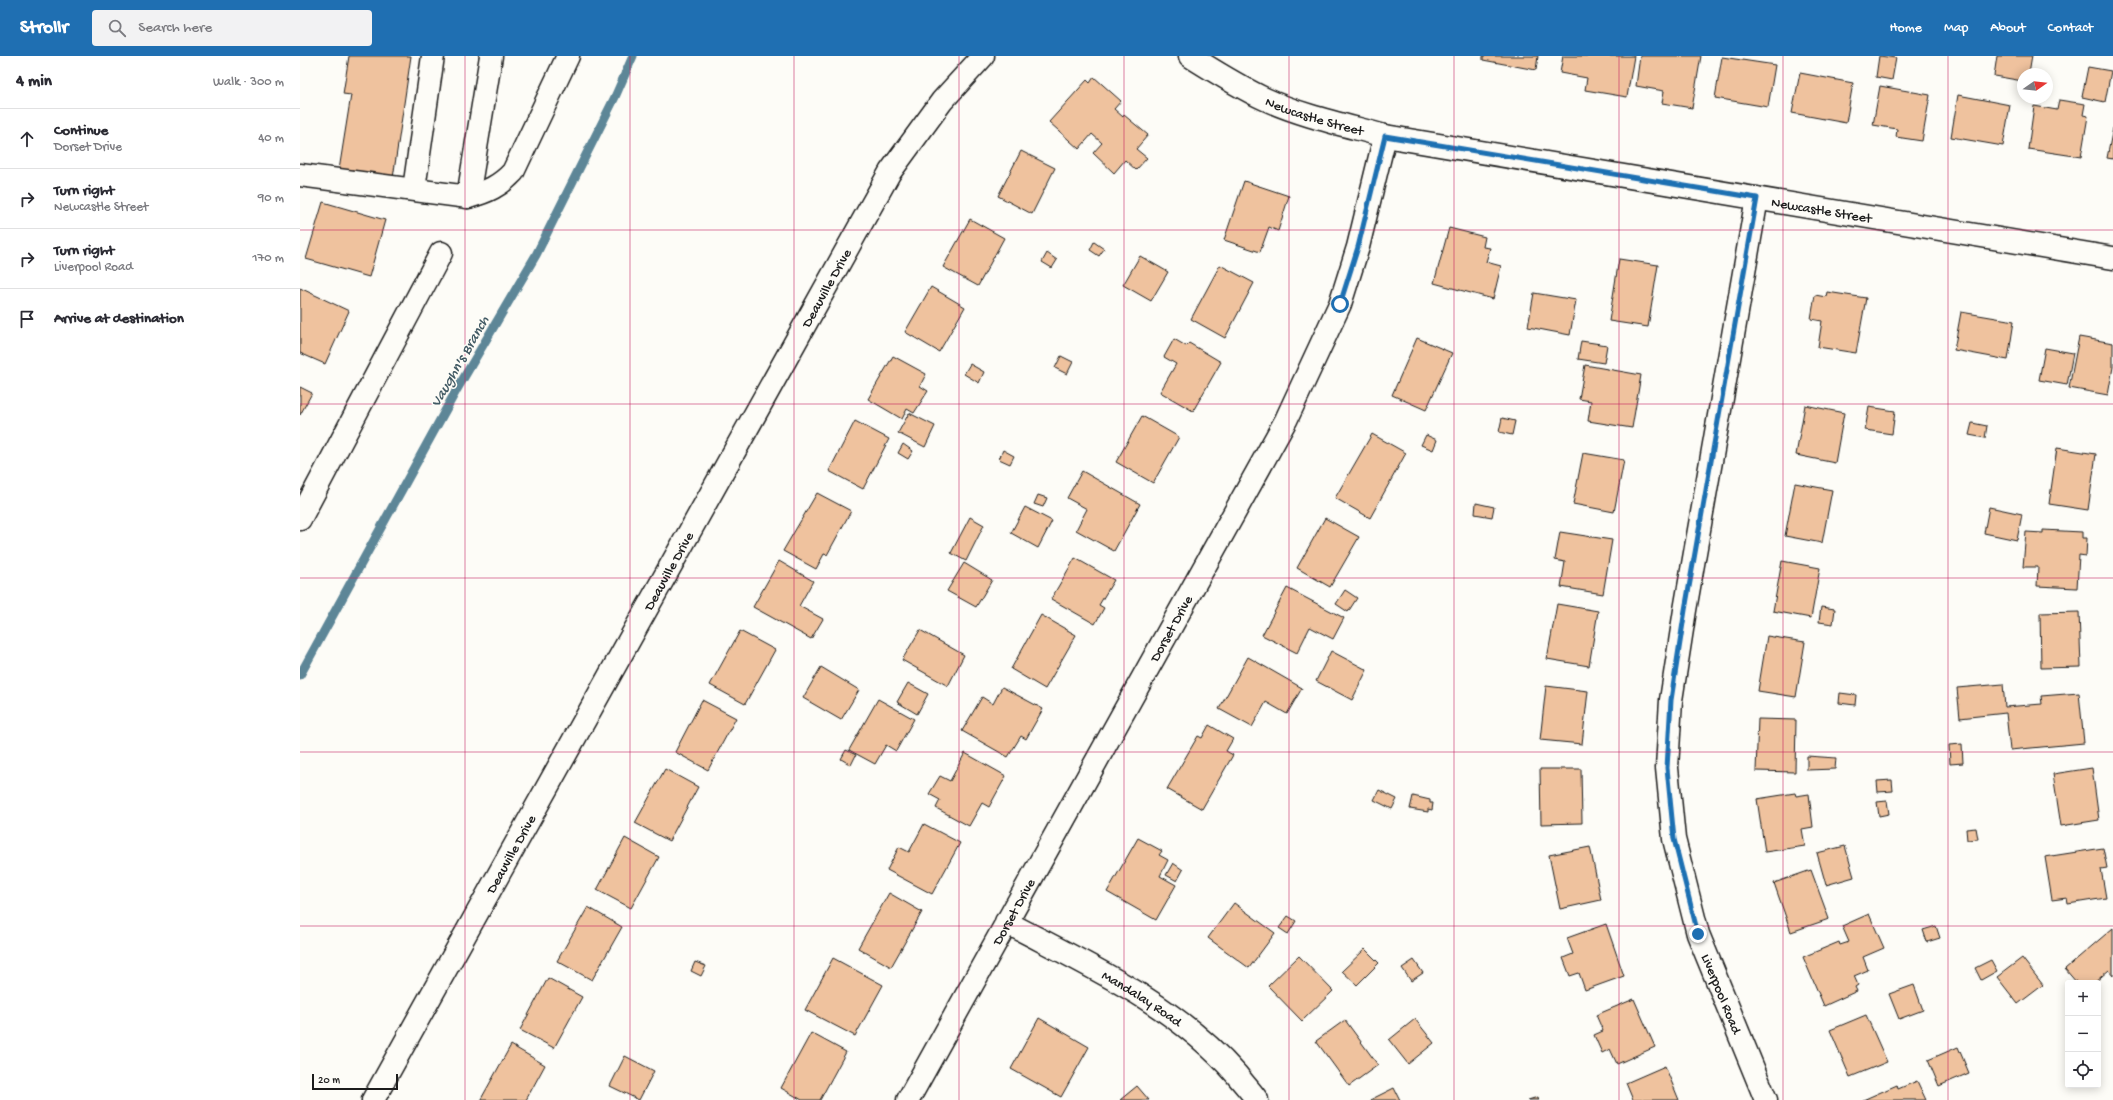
<!DOCTYPE html>
<html lang="en">
<head>
<meta charset="utf-8">
<style>
  body { margin:0; font-family:"Gochi Hand",sans-serif; background:#f2f2f3; color:#2b2b33 }
  .controls { position:absolute; right:12px; bottom:12px; display:grid; overflow:hidden; border-radius:4px; box-shadow:0 2px 10px #0003 }
  .controls button { width:36px; height:36px; display:grid; place-items:center; padding:0; border:0; border-bottom:1px solid #e1e1e2; background:#fff; color:#2b2b33; font:20px sans-serif }
  .compass { position:absolute; left:1717px; top:12px; width:36px; height:36px; border-radius:50%; background:#fff; box-shadow:0 2px 10px #0003; rotate:76deg }
  .scale { position:absolute; left:12px; bottom:10px; width:86px; box-sizing:border-box; padding-left:4px; border:2px solid #1c1c1c; border-top:0; font-size:11px; line-height:14px; white-space:nowrap; color:#1c1c1c; -webkit-text-stroke:3px #fdfcf7; paint-order:stroke }
  .stop { position:absolute; width:12px; height:12px; margin:-9px; border:3px solid #1f6fb2; border-radius:50%; background:#fff }
  .stop.end { background:#1f6fb2; border-color:#fff; box-shadow:0 1px 4px #0008 }
  .list { margin:0; padding:0; list-style:none }
  h2 { display:flex; justify-content:space-between; align-items:center; height:52px; margin:0; padding:0 16px; font-size:17px }
  h2 small { font-size:13px; font-weight:400; color:#7c7c81 }
  .list li { display:grid; grid-template-columns:26px 1fr auto; gap:12px; align-items:center; box-sizing:border-box; height:60px; padding:0 16px; border-top:1px solid #e1e1e2 }
  .list b { display:block; font-size:15px; white-space:nowrap }
  .list p { margin:0; font-size:13px; white-space:nowrap; color:#7c7c81 }
  .list em { font-size:13px; font-style:normal; color:#7c7c81 }
  .icon { flex:none; width:22px; height:22px; fill:none; stroke:currentColor; stroke-width:2; stroke-linecap:round; stroke-linejoin:round }
  .map { position:relative; flex:none; width:1813px; height:1044px; overflow:hidden }
  header { display:flex; align-items:center; gap:24px; box-sizing:border-box; height:56px; padding:0 20px; background:#1f6fb2; color:#fff }
  header strong { font-size:19px }
  nav { display:flex; gap:22px; margin-inline-start:auto; font-size:14px }
  .search { width:280px; height:36px; background:#f2f2f3; display:flex; align-items:center; gap:10px; box-sizing:border-box; padding:0 14px; border-radius:4px; color:#7c7c81; font-size:15px }
  main { display:flex }
  aside { flex:1; background:#fff }
  .map>svg:first-child { display:block }
  .lines { fill:none; stroke-linecap:round; stroke-linejoin:round }
  .stream { stroke:#5d8697; stroke-width:9 }
  .building { fill:#efc29e; stroke:#1c1c1c }
  .minor-casing { stroke:#1c1c1c; stroke-width:25 }
  .minor { stroke:#fdfcf7; stroke-width:22 }
  .route { stroke:#1f6fb2; stroke-width:5 }
  .grid { fill:none; stroke:#c2185b; stroke-width:1; stroke-opacity:0.55 }
  .labels { text-anchor:middle; stroke-width:3; stroke-linejoin:round; paint-order:stroke }
  .street-label { font-size:14px; fill:#1c1c1c; stroke:#fdfcf7 }
  .water-label { font-size:15px; font-style:italic; fill:#425a64; stroke:#fdfcf7 }
</style>
</head>
<body>
<header>
<strong>Strollr</strong>
<div class="search"><svg class="icon" aria-label="search" viewBox="0 0 24 24"><circle cx="10" cy="10" r="6"/><path d="M15 15l6 6"/></svg>Search here</div>
<nav><a>Home</a><a>Map</a><a>About</a><a>Contact</a></nav>
</header>
<main>
<aside>
<h2>4 min<small>Walk · 300 m</small></h2>
<ul class="list">
<li><svg class="icon" aria-label="ahead" viewBox="0 0 24 24"><path d="M12 20V5M6 11l6-6 6 6"/></svg><div><b>Continue</b><p>Dorset Drive</p></div><em>40 m</em></li>
<li><svg class="icon" aria-label="right" viewBox="0 0 24 24"><path d="M7 20v-9h11M14 6l5 5-5 5"/></svg><div><b>Turn right</b><p>Newcastle Street</p></div><em>90 m</em></li>
<li><svg class="icon" aria-label="right" viewBox="0 0 24 24"><path d="M7 20v-9h11M14 6l5 5-5 5"/></svg><div><b>Turn right</b><p>Liverpool Road</p></div><em>170 m</em></li>
<li><svg class="icon" aria-label="arrive" viewBox="0 0 24 24"><path d="M6 21V4h12l-3 4 3 4H6"/></svg><div><b>Arrive at destination</b></div></li>
</ul>
</aside>
<div class="map">
<svg width="1813" height="1044" viewBox="0 0 1813 1044">
  <rect width="100%" height="100%" fill="#fdfcf7"/>
  <filter id="ink" filterUnits="userSpaceOnUse"><feTurbulence type="fractalNoise" baseFrequency=".025" numOctaves="2"/><feDisplacementMap in="SourceGraphic" scale="8" xChannelSelector="R" yChannelSelector="G"/><feConvolveMatrix kernelMatrix="1 2 1 2 8 2 1 2 1" color-interpolation-filters="sRGB"/></filter>
  <g filter="url(#ink)">
    <g class="lines">
      <!-- stream -->
      <polyline class="stream" points="0,619 156,335 236,199 315,41 333,0"/>
    </g>
    <!-- building -->
    <g class="building">
      <polygon points="49,0 111,0 93,122 39,114 51,39 43,38"/>
      <polygon points="1183,0 1238,0 1236,14 1183,4"/>
      <polygon points="1263,0 1334,0 1327,41 1285,34 1287,22 1260,17"/>
      <polygon points="1340,0 1401,0 1392,52 1362,47 1364,35 1336,30"/>
      <polygon points="1579,0 1596,2 1592,24 1576,21"/>
      <polygon points="1697,0 1732,0 1729,18 1723,18 1723,25 1694,20"/>
      <polygon points="1422,1 1475,9 1468,51 1415,42"/>
      <polygon points="1788,11 1811,15 1805,46 1782,41"/>
      <polygon points="1500,17 1553,27 1546,67 1492,57"/>
      <polygon points="794,21 821,45 814,53 823,61 824,59 848,79 836,93 847,102 836,114 825,104 814,117 793,97 802,87 792,78 779,93 749,66 787,24 790,27"/>
      <polygon points="1580,30 1630,39 1622,85 1596,81 1597,73 1573,69"/>
      <polygon points="1658,39 1710,49 1703,90 1651,81"/>
      <polygon points="1759,44 1785,48 1783,59 1788,60 1781,101 1728,93 1734,50 1757,54"/>
      <polygon points="1813,72 1813,103 1807,102"/>
      <polygon points="721,95 755,112 732,158 698,140"/>
      <polygon points="944,125 989,140 978,175 969,171 960,196 924,184"/>
      <polygon points="23,146 85,164 69,221 6,203"/>
      <polygon points="670,163 704,182 678,230 643,211"/>
      <polygon points="1149,172 1185,181 1183,191 1190,192 1186,206 1201,210 1193,243 1134,227"/>
      <polygon points="794,186 804,193 799,200 790,194"/>
      <polygon points="747,197 757,204 752,212 742,206"/>
      <polygon points="840,200 868,216 851,245 823,229"/>
      <polygon points="1319,203 1358,209 1348,271 1309,265"/>
      <polygon points="920,209 954,227 925,282 891,263"/>
      <polygon points="631,231 665,251 639,296 605,276"/>
      <polygon points="0,232 49,255 25,308 0,297"/>
      <polygon points="1527,236 1566,242 1556,297 1518,291 1522,265 1511,263 1515,239 1526,241"/>
      <polygon points="1234,237 1276,244 1270,279 1228,271"/>
      <polygon points="1661,256 1714,265 1708,304 1654,294"/>
      <polygon points="1779,281 1813,287 1813,311 1808,339 1769,332"/>
      <polygon points="1117,282 1152,297 1126,354 1092,339"/>
      <polygon points="874,283 886,290 889,287 921,306 893,355 860,336 876,308 864,301"/>
      <polygon points="1281,285 1307,289 1304,307 1278,303"/>
      <polygon points="1745,292 1773,297 1767,329 1739,324"/>
      <polygon points="593,300 626,318 620,330 628,335 614,357 607,353 602,363 568,343"/>
      <polygon points="761,300 773,306 767,318 755,312"/>
      <polygon points="670,308 684,316 679,327 664,318"/>
      <polygon points="1285,309 1341,319 1332,372 1288,365 1291,345 1279,343"/>
      <polygon points="0,331 12,337 0,359"/>
      <polygon points="1505,349 1544,357 1535,407 1496,399"/>
      <polygon points="1569,351 1595,355 1592,378 1565,374"/>
      <polygon points="609,357 635,370 625,391 598,377"/>
      <polygon points="842,360 879,381 853,427 816,406"/>
      <polygon points="1202,362 1215,365 1212,379 1199,376"/>
      <polygon points="555,365 589,383 563,433 529,415"/>
      <polygon points="1672,367 1687,370 1685,382 1669,379"/>
      <polygon points="1072,378 1106,397 1070,462 1035,442"/>
      <polygon points="1126,379 1137,384 1133,394 1121,389"/>
      <polygon points="603,388 613,395 608,403 598,397"/>
      <polygon points="1757,392 1796,398 1788,454 1749,448"/>
      <polygon points="703,394 714,400 710,408 699,403"/>
      <polygon points="1283,397 1324,404 1314,456 1273,448"/>
      <polygon points="782,415 840,448 814,495 776,474 787,453 767,442"/>
      <polygon points="1495,427 1532,434 1522,487 1485,480"/>
      <polygon points="517,437 551,455 527,499 524,498 516,513 483,495"/>
      <polygon points="738,439 747,442 743,451 734,448"/>
      <polygon points="1176,447 1194,451 1192,461 1175,458"/>
      <polygon points="725,451 752,465 738,492 711,477"/>
      <polygon points="1689,451 1722,458 1717,484 1684,477"/>
      <polygon points="670,461 684,469 666,505 651,497"/>
      <polygon points="1025,462 1059,481 1030,531 997,512"/>
      <polygon points="1743,474 1782,476 1782,482 1787,482 1786,500 1779,499 1777,532 1737,530 1738,511 1723,511 1726,476 1743,477"/>
      <polygon points="1260,476 1312,484 1303,538 1261,531 1265,506 1255,504"/>
      <polygon points="775,502 814,524 799,549 804,552 795,568 751,543"/>
      <polygon points="479,505 513,525 499,550 523,563 511,583 453,551"/>
      <polygon points="1482,505 1520,512 1511,562 1473,555"/>
      <polygon points="664,507 692,524 676,551 647,535"/>
      <polygon points="987,532 1044,562 1033,583 1010,571 997,597 962,579"/>
      <polygon points="1045,534 1057,542 1048,556 1036,548"/>
      <polygon points="1257,548 1298,555 1289,610 1247,603"/>
      <polygon points="1521,551 1535,553 1533,568 1519,566"/>
      <polygon points="1779,556 1781,611 1741,612 1740,557"/>
      <polygon points="741,559 776,579 745,633 711,613"/>
      <polygon points="620,574 664,599 648,630 602,604"/>
      <polygon points="440,575 475,594 445,648 410,629"/>
      <polygon points="1467,580 1505,586 1496,641 1458,635"/>
      <polygon points="1031,595 1067,614 1052,644 1016,625"/>
      <polygon points="948,601 1002,632 987,658 966,646 952,671 919,653"/>
      <polygon points="521,611 559,634 541,664 503,642"/>
      <polygon points="608,627 628,638 617,658 597,646"/>
      <polygon points="1703,628 1705,651 1742,648 1741,640 1779,637 1784,687 1710,694 1706,657 1660,662 1657,632"/>
      <polygon points="1246,630 1288,635 1282,688 1240,684"/>
      <polygon points="702,631 743,653 726,683 721,680 708,701 662,675 682,641 693,648"/>
      <polygon points="1540,637 1556,639 1555,649 1539,647"/>
      <polygon points="578,643 614,663 596,695 586,689 575,708 549,694"/>
      <polygon points="402,644 436,662 408,714 375,696"/>
      <polygon points="1458,663 1496,664 1495,716 1456,715"/>
      <polygon points="909,669 933,683 926,695 933,699 902,753 867,733 898,680 902,682"/>
      <polygon points="1662,688 1663,707 1650,708 1649,689"/>
      <polygon points="546,694 556,699 551,709 541,703"/>
      <polygon points="665,697 706,720 689,751 682,747 669,770 636,752 640,744 629,738 640,720 650,725"/>
      <polygon points="1507,700 1536,702 1535,713 1507,714"/>
      <polygon points="1792,712 1799,764 1761,770 1753,718"/>
      <polygon points="365,713 398,731 369,785 335,767"/>
      <polygon points="1240,713 1281,713 1282,767 1241,768"/>
      <polygon points="1592,724 1593,735 1578,736 1577,725"/>
      <polygon points="1079,734 1097,743 1092,753 1074,744"/>
      <polygon points="1495,737 1496,740 1509,738 1513,771 1502,773 1505,790 1465,796 1457,743"/>
      <polygon points="1113,740 1130,744 1130,747 1133,747 1132,754 1128,753 1128,756 1110,753"/>
      <polygon points="1587,745 1589,758 1579,760 1577,746"/>
      <polygon points="624,768 660,787 632,838 587,814 599,791 609,796"/>
      <polygon points="1676,772 1678,783 1667,784 1666,773"/>
      <polygon points="325,782 359,801 331,852 297,834"/>
      <polygon points="838,782 862,795 859,799 868,804 860,820 876,829 856,864 807,836"/>
      <polygon points="1545,790 1554,821 1526,829 1517,797"/>
      <polygon points="1290,791 1301,844 1260,853 1249,799"/>
      <polygon points="1803,792 1807,812 1801,813 1806,842 1768,848 1767,842 1752,844 1745,801"/>
      <polygon points="873,807 883,814 877,825 866,819"/>
      <polygon points="1511,814 1529,863 1491,876 1474,827"/>
      <polygon points="589,837 622,856 591,911 558,892"/>
      <polygon points="934,847 975,877 949,912 908,882"/>
      <polygon points="288,851 322,871 292,924 257,905"/>
      <polygon points="1569,858 1584,892 1563,901 1568,914 1554,920 1558,929 1555,931 1557,935 1524,950 1503,901 1539,886 1540,889 1549,886 1542,870"/>
      <polygon points="988,860 996,865 988,878 979,872"/>
      <polygon points="1306,868 1324,920 1285,934 1279,917 1270,920 1263,902 1273,898 1267,882"/>
      <polygon points="1636,870 1640,882 1627,886 1623,874"/>
      <polygon points="1813,872 1813,919 1809,914 1794,927 1777,927 1765,913"/>
      <polygon points="1065,893 1079,907 1057,929 1042,915"/>
      <polygon points="999,900 1033,935 1002,965 968,930"/>
      <polygon points="533,902 583,929 555,980 505,954"/>
      <polygon points="1722,902 1743,929 1718,948 1697,921"/>
      <polygon points="1114,904 1123,917 1111,925 1102,912"/>
      <polygon points="1691,904 1697,915 1681,924 1675,912"/>
      <polygon points="395,906 406,910 401,920 391,915"/>
      <polygon points="248,922 282,941 254,992 220,974"/>
      <polygon points="1614,929 1623,954 1599,963 1589,938"/>
      <polygon points="1334,943 1355,991 1317,1008 1310,993 1302,997 1294,979 1303,975 1296,959"/>
      <polygon points="1566,959 1587,1006 1550,1021 1530,974"/>
      <polygon points="739,962 789,991 761,1041 711,1013"/>
      <polygon points="1115,963 1134,987 1108,1008 1089,984"/>
      <polygon points="1045,964 1078,1009 1049,1030 1016,985"/>
      <polygon points="511,977 546,996 520,1044 502,1044 481,1032"/>
      <polygon points="211,989 245,1009 226,1044 182,1044 181,1043"/>
      <polygon points="1658,991 1669,1017 1639,1030 1628,1004"/>
      <polygon points="325,1000 354,1015 339,1044 310,1030"/>
      <polygon points="1365,1010 1379,1044 1333,1044 1326,1027"/>
      <polygon points="1617,1025 1626,1044 1563,1044 1597,1029 1598,1033"/>
      <polygon points="837,1030 849,1044 820,1044"/>
      <polygon points="1094,1032 1100,1044 1070,1044"/>
      <polygon points="1238,1041 1239,1044 1228,1044"/>
    </g>
    <g class="lines">
      <!-- minor casing -->
      <g class="minor-casing">
        <g id="minor">
          <path id="s1" d="M890 0C914 15 939 31 965 43 1002 60 1045 69 1085 80L1813 202"/>
          <path d="M0 119 168 141C187 136 200 130 213 116L268 0"/>
          <polyline points="114,133 133,0"/>
          <polyline points="168,141 191,0"/>
          <path id="s2" d="M1457 142 1385 554 1371 644 1367 712 1374 783 1398 878 1466 1044"/>
          <polyline points="0,463 141,197"/>
          <path id="s3" d="M706 866C787 909 874 947 936 1018 943 1027 951 1035 957 1044"/>
          <path id="s4" d="M73 1044 590 116 642 45 683 0"/>
          <path id="s5" d="M608 1044 986 364 1040 248 1058 191 1085 80"/>
        </g>
      </g>
      <!-- minor -->
      <use href="#minor" class="minor"/>
    </g>
  </g>
  <g class="lines" filter="url(#ink)">
    <!-- route -->
    <polyline class="route" points="1040,248 1058,191 1085,80 1457,142 1385,554 1371,644 1367,712 1374,783 1398,878"/>
  </g>
  <!-- grid -->
  <path class="grid" d="M165 0V1044M330 0V1044M494 0V1044M659 0V1044M824 0V1044M989 0V1044M1154 0V1044M1319 0V1044M1483 0V1044M1648 0V1044M0 174H1813M0 348H1813M0 522H1813M0 696H1813M0 870H1813"/>
  <g class="labels">
    <!-- street labels -->
    <g class="street-label">
      <text dy="5" stroke="none"><textPath href="#s1" startOffset="139">Newcastle Street</textPath></text>
      <text dy="5" stroke="none"><textPath href="#s1" startOffset="655">Newcastle Street</textPath></text>
      <text dy="5" stroke="none"><textPath href="#s4" startOffset="930">Deauville Drive</textPath></text>
      <text dy="5" stroke="none"><textPath href="#s4" startOffset="606">Deauville Drive</textPath></text>
      <text dy="5" stroke="none"><textPath href="#s5" startOffset="540">Dorset Drive</textPath></text>
      <text dy="5" stroke="none"><textPath href="#s4" startOffset="282">Deauville Drive</textPath></text>
      <text dy="5" stroke="none"><textPath href="#s5" startOffset="216">Dorset Drive</textPath></text>
      <text dy="5" stroke="none"><textPath href="#s2" startOffset="811">Liverpool Road</textPath></text>
      <text dy="5" stroke="none"><textPath href="#s3" startOffset="156">Mandalay Road</textPath></text>
    </g>
    <!-- water labels -->
    <g class="water-label">
      <text transform="translate(159 305) rotate(-60)" y="5">Vaughn's Branch</text>
    </g>
  </g>
</svg>
<div class="controls">
<button>+</button>
<button>−</button>
<button><svg class="icon" aria-label="locate" viewBox="0 0 24 24"><circle cx="12" cy="12" r="6"/><path d="M12 2v4M12 18v4M2 12h4M18 12h4"/></svg></button>
</div>
<svg class="compass" viewBox="-18 -18 36 36"><path d="M0-13l5 13h-10z" fill="#e53935"/><path d="M0 13l5-13h-10z" fill="#7c7c81"/></svg>
<div class="scale">20 m</div>
<div class="stop" style="left:1040px;top:248px"></div>
<div class="stop end" style="left:1398px;top:878px"></div>
</div>
</main>
</body>
</html>
